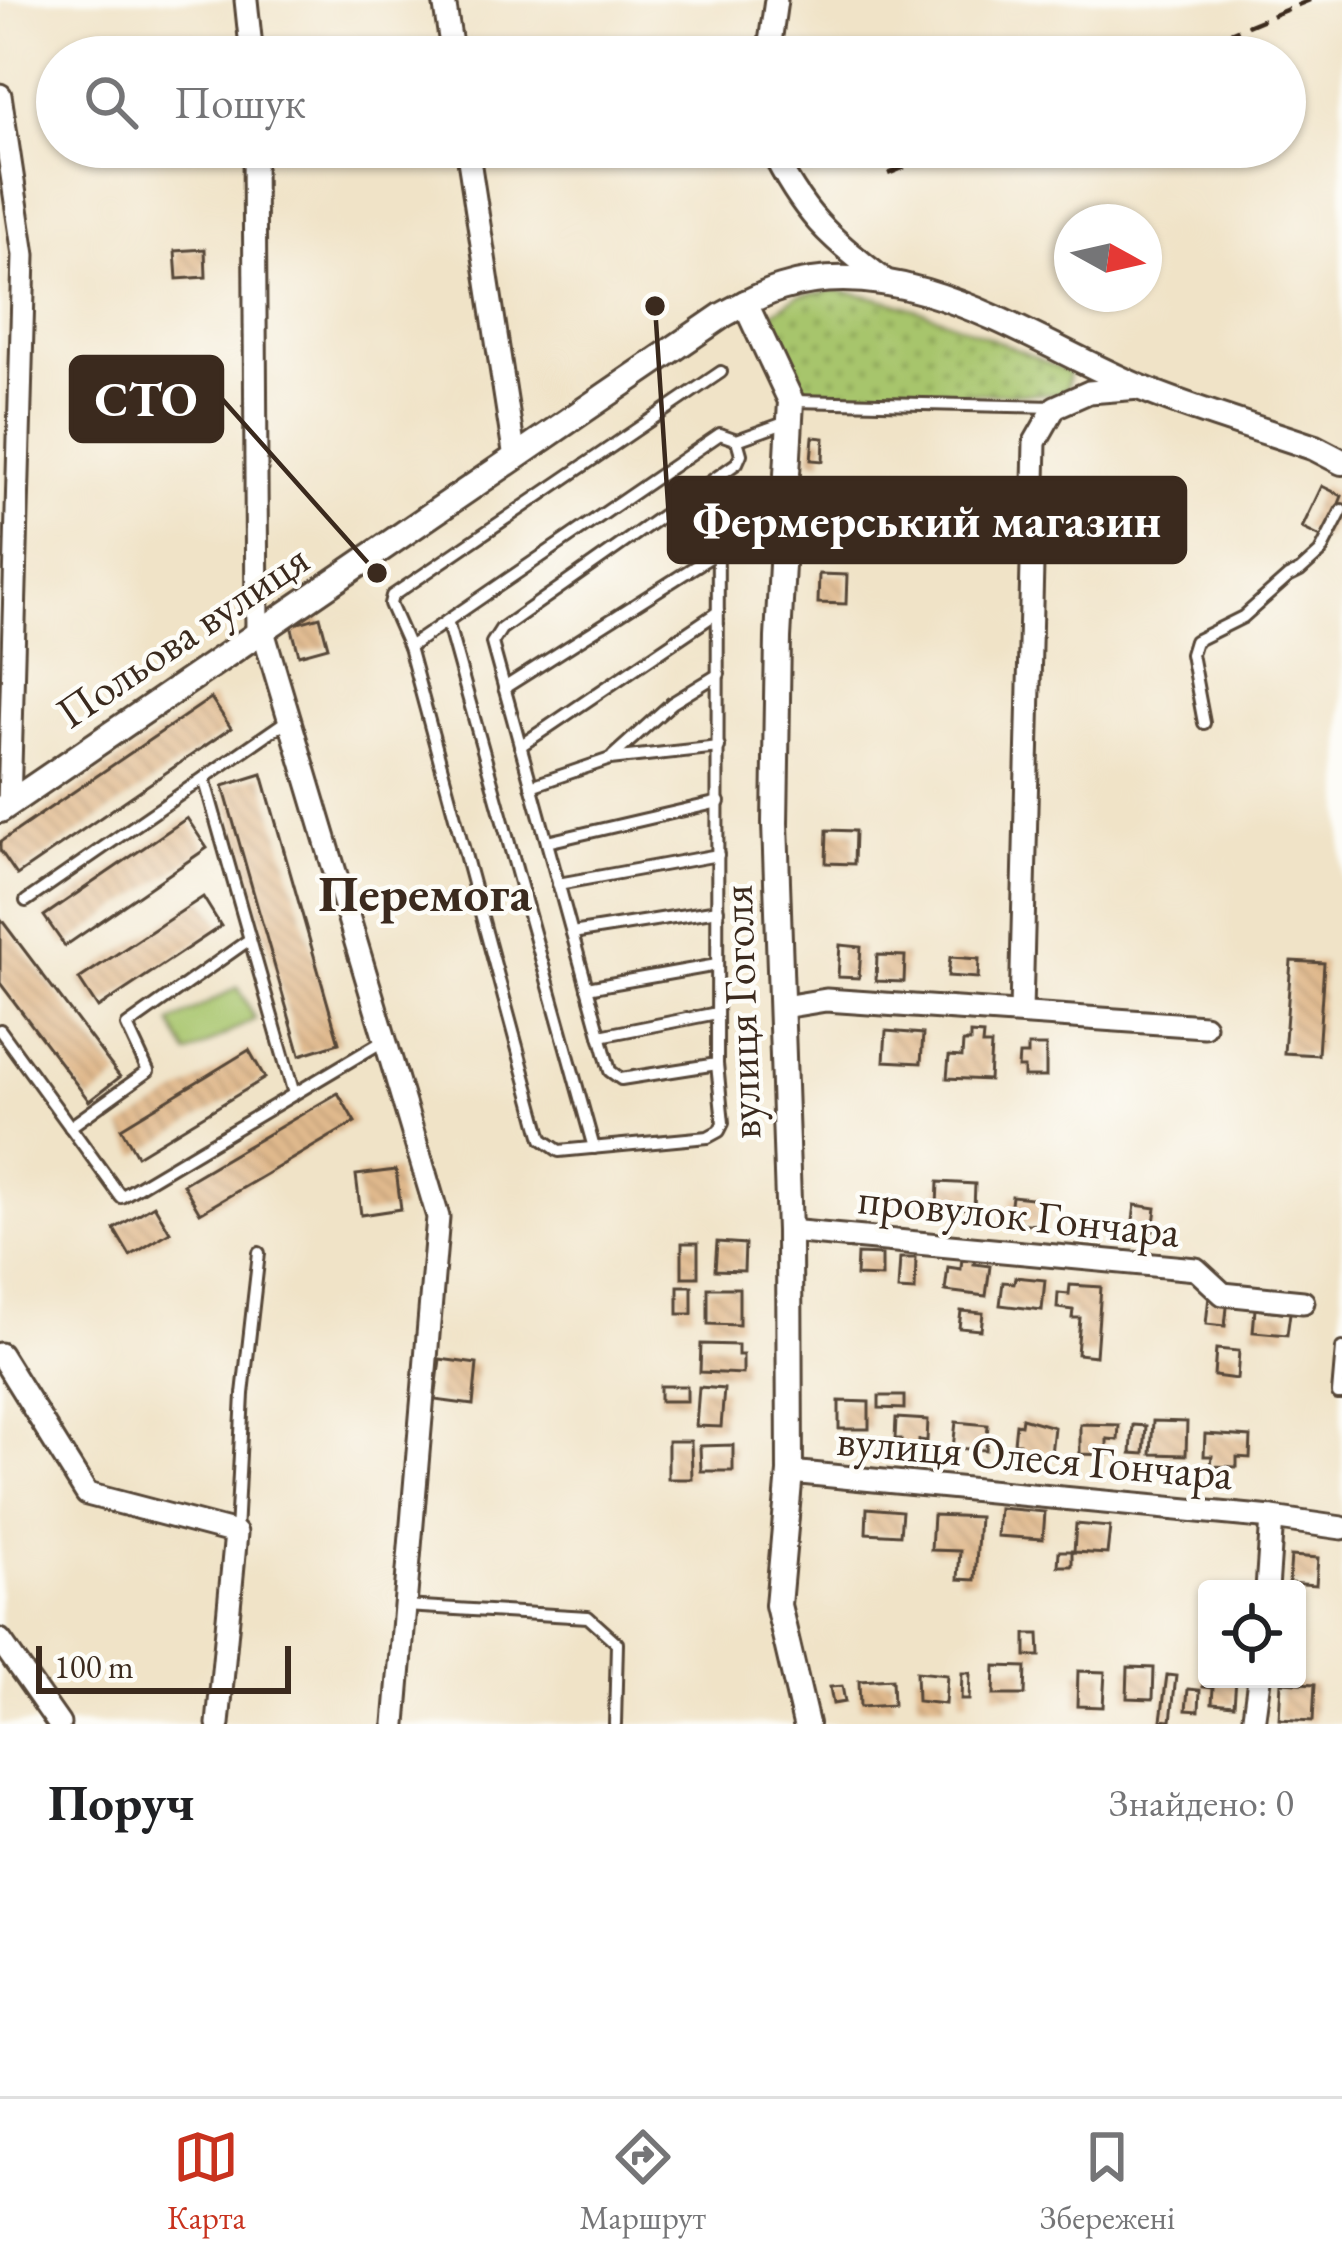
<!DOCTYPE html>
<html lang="uk">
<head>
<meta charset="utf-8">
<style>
  body { margin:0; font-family:"EB Garamond",serif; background:#f2f2f2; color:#202124 }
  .controls { position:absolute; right:36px; bottom:36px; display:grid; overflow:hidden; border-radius:12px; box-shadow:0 3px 9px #0004 }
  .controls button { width:108px; height:108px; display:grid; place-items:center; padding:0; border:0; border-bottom:3px solid #e0e0e0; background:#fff; color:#202124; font:60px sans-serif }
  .compass { position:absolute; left:1054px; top:204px; width:108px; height:108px; border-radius:50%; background:#fff; box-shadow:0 3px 9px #0004; rotate:98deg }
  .scale { position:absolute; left:36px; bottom:30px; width:255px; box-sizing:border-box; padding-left:12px; border:6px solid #3b2a1e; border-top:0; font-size:33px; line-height:42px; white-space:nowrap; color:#3b2a1e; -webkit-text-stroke:9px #fdfcf7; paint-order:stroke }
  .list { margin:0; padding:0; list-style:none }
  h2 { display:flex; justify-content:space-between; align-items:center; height:156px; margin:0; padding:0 48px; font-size:51px }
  h2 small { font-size:39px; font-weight:400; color:#757577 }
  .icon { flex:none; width:66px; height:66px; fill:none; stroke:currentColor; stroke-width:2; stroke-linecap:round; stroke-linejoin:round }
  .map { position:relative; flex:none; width:1342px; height:1724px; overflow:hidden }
  .search { position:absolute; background:#fff; box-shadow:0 3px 9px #0004; left:36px; right:36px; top:36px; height:132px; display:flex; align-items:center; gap:30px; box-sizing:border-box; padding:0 42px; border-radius:66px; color:#757577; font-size:45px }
  .sheet { height:372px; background:#fff }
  nav { display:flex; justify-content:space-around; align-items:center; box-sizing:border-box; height:168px; border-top:3px solid #e0e0e0; background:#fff; font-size:33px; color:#757577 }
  nav a { display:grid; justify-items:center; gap:6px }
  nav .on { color:#c8321e }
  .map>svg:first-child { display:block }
  .grass { fill:url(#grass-dots); stroke:#717845; stroke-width:3 }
  .park { fill:#a7c56c; stroke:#717845; stroke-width:3 }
  .building { fill:url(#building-back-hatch) }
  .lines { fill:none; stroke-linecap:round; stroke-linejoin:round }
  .service-casing { stroke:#564637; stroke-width:16 }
  .minor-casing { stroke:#564637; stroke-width:27 }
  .tertiary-casing { stroke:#564637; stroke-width:30 }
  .service { stroke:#fff; stroke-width:10 }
  .minor { stroke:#fff; stroke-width:21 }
  .tertiary { stroke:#fff; stroke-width:24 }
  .rail { stroke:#3b2a1e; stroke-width:4.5; stroke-dasharray:18 9; stroke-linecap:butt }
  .labels { text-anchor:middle; stroke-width:9; stroke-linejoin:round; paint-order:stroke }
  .street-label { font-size:45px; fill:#3b2a1e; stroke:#fdfcf7 }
  .quarter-label { font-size:51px; font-weight:bold; fill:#3b2a1e; stroke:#fdfcf7 }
  .leader { fill:none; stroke:#3b2a1e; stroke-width:4.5 }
  .callout-dot { fill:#3b2a1e; stroke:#fdfcf7; stroke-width:4.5 }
  .callout { fill:#3b2a1e; stroke:#3b2a1e; stroke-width:4.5 }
  .callout-label { font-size:48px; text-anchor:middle; font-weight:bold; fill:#fff }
</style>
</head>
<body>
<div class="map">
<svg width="1342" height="1724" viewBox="0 0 1342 1724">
  <defs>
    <pattern id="grass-dots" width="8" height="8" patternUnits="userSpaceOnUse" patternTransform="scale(3)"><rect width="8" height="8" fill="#a7c56c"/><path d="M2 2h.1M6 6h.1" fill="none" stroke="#89a058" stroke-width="1.8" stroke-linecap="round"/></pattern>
    <pattern id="building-back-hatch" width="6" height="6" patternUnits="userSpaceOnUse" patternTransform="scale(3)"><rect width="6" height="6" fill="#e0b98d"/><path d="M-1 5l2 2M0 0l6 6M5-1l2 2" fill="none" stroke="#c19f79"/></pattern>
  </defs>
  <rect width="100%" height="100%" fill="#fdfcf7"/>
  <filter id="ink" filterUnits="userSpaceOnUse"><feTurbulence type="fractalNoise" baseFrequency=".00833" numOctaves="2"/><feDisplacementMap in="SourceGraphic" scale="24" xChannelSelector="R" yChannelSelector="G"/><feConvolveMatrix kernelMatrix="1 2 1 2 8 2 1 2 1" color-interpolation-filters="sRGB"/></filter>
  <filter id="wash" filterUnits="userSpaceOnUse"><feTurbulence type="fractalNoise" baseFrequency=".004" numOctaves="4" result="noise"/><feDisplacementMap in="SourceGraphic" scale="48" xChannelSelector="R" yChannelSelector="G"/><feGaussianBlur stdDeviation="2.7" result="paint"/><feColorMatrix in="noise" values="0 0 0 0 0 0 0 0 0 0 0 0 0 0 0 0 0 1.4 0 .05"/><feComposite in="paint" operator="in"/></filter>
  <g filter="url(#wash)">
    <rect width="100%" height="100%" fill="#f0e3c7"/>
    <!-- grass -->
    <path class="grass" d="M833 290C916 300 992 340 1069 372L1066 394 803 393 793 389 769 337 768 316 797 296Z"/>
    <!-- park -->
    <polygon class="park" points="238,987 255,1019 188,1055 171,1023"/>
    <g id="blocks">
      <!-- building -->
      <g class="building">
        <polygon points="205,249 206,277 177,279 175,251"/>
        <polygon points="813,437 824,438 823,461 811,460"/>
        <polygon points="1322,486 1342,496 1325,539 1302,528"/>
        <polygon points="819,574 847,575 846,604 818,603"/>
        <polygon points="320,617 328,647 299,655 291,625"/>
        <polygon points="211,698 231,728 17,875 0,850 0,842"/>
        <polygon points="262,774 339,1043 300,1055 223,786"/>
        <polygon points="187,818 207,848 65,946 44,916"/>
        <polygon points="827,830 855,831 854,864 826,863"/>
        <polygon points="203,897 221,926 98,1008 79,979"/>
        <polygon points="0,918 120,1077 89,1101 0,983"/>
        <polygon points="840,945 861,947 859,978 838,977"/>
        <polygon points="877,955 905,956 904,982 876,981"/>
        <polygon points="950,957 979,959 978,978 948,976"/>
        <polygon points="1291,961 1324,963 1318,1055 1284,1053"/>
        <polygon points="886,1031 923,1034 921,1063 884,1061"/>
        <polygon points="970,1034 983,1035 982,1045 991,1045 989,1080 947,1078 949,1056 962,1057 963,1042 970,1042"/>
        <polygon points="1028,1046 1046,1046 1046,1077 1024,1077 1024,1068 1018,1068 1019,1055 1028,1055"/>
        <polygon points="249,1050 265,1078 137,1156 121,1128"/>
        <polygon points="338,1093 355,1122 200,1213 183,1184"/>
        <polygon points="396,1170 401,1209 361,1215 356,1175"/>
        <polygon points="938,1182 975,1184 974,1209 937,1207"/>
        <polygon points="1012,1196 1041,1199 1038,1225 1009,1222"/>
        <polygon points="154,1205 170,1232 130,1256 114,1229"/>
        <polygon points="1135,1205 1156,1208 1153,1231 1132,1228"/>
        <polygon points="717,1242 745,1244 744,1271 715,1270"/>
        <rect x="682" y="1243" width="16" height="34"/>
        <polygon points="857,1254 882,1255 882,1277 856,1276"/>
        <polygon points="962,1257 975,1259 974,1264 990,1266 986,1296 945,1291 948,1267 961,1269"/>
        <polygon points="900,1258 916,1258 915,1291 898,1290"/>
        <polygon points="1015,1277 1045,1280 1042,1310 1000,1305 1003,1282 1014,1283"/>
        <polygon points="1070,1285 1101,1287 1096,1356 1077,1354 1080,1318 1072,1318 1073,1310 1057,1308 1058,1293 1069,1294"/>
        <rect x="678" y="1286" width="14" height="28"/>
        <polygon points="708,1288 739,1288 739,1325 708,1324"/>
        <polygon points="1209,1296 1228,1298 1225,1326 1206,1324"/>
        <polygon points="1255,1309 1290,1313 1287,1335 1253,1332"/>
        <polygon points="961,1311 983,1313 981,1330 959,1328"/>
        <polygon points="701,1344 738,1345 738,1355 743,1355 743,1374 700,1372"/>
        <polygon points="1216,1349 1239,1351 1237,1379 1214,1376"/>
        <polygon points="440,1359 477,1364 473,1405 435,1400"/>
        <rect x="660" y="1386" width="27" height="15"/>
        <polygon points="699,1387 724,1389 721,1427 696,1426"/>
        <polygon points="879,1396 904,1396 904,1409 879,1408"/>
        <polygon points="839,1401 869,1402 869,1429 839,1429"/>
        <polygon points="896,1418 928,1420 927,1441 919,1440 919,1449 901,1448 901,1439 895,1439"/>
        <polygon points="1022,1418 1054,1427 1051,1454 1019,1451 1019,1443 1014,1443 1016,1424 1021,1425"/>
        <polygon points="1153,1421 1187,1422 1186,1455 1151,1454"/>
        <polygon points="956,1422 988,1425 986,1450 953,1448"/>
        <polygon points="1080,1424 1119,1425 1118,1440 1107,1439 1107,1455 1080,1454"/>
        <polygon points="1133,1425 1146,1426 1144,1454 1131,1453"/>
        <polygon points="1205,1434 1251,1437 1250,1458 1237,1457 1237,1467 1211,1466 1212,1456 1204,1456"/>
        <polygon points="668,1441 691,1441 692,1479 668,1479"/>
        <polygon points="733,1445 733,1471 701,1471 700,1446"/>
        <polygon points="867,1508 902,1511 900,1535 866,1533"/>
        <polygon points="999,1508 1045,1512 1043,1539 997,1536"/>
        <polygon points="933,1515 979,1517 975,1580 958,1579 960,1551 931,1550"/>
        <polygon points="1076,1524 1110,1527 1107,1554 1074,1552"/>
        <polygon points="1059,1551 1072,1551 1072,1566 1058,1566"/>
        <polygon points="1291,1556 1318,1558 1316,1585 1289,1583"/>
        <polygon points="1026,1634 1039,1634 1040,1656 1026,1656"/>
        <polygon points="995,1666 1026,1667 1025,1695 994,1695"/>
        <polygon points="1128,1667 1154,1668 1153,1699 1127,1698"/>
        <polygon points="1078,1671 1105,1672 1103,1707 1077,1706"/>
        <polygon points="916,1672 947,1675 945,1704 917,1701"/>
        <polygon points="962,1673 970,1673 969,1700 961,1700"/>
        <polygon points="1167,1675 1176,1676 1171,1721 1161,1720"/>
        <polygon points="892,1679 893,1705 860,1707 859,1681"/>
        <polygon points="1203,1679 1236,1679 1234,1705 1212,1703 1213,1688 1203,1687"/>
        <polygon points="1281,1682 1315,1684 1313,1721 1279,1719"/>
        <polygon points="842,1686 845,1702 833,1704 830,1687"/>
        <polygon points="1188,1689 1200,1690 1199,1711 1186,1710"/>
      </g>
    </g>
  </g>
  <g filter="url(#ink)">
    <use href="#blocks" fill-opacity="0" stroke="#564637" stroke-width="3"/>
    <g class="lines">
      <!-- service casing -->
      <g class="service-casing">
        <g id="service">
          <polyline points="794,401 1055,407"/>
          <polyline points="718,477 717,1064 723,1123 719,1131 708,1137 559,1151 542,1139 409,647 720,434 737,440"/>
          <polyline points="447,621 594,1148"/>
          <polyline points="409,647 390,604 392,596 721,372"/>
          <polyline points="504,688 718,552"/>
          <polyline points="1204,723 1191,654 1195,641 1243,617 1288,577 1300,571 1320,553 1342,510"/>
          <polyline points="520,746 718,612"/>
          <polyline points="613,756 672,703 719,674"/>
          <polyline points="204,778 294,1094"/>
          <polyline points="531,786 610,759 719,747"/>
          <polyline points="547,842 719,802"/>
          <polyline points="558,884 718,855"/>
          <polyline points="26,901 289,719"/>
          <polyline points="572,933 718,910"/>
          <polyline points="587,988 717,965"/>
          <polyline points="0,1030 121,1197 385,1040"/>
          <polyline points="600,1036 717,1013"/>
          <polyline points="717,1064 621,1079 610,1071 492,643 501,629 737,463 741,454 737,440 787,422"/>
          <polyline points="70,1127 148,1071 127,1026 250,939"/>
          <polyline points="1342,1348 1338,1394 1342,1394"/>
          <polyline points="236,1533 243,1394 259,1253"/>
          <polyline points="405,1606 588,1617 617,1643 615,1724"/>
        </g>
      </g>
      <!-- minor casing -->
      <g class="minor-casing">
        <g id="minor">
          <polyline points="246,0 252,57"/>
          <polyline points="444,0 453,57"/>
          <polyline points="768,57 776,0"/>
          <polyline points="0,95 24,255 9,805"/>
          <polyline points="254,147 257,635"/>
          <polyline points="467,147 515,458"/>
          <path d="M770 147C802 213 829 238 886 281"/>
          <polyline points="263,631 438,1217 395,1724"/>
          <polyline points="783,1007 826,1000 1204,1026"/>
          <polyline points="1021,1012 1035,442 1055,407 1089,392 1140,388"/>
          <polyline points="789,1231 1196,1269 1223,1294 1303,1302"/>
          <polyline points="0,1354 87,1494 236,1533 218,1724"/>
          <polyline points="790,1472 1272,1518 1342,1528"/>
          <polyline points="1267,1589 1272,1518"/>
          <polyline points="0,1640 59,1724"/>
          <polyline points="1253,1724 1259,1679"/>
        </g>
      </g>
      <!-- tertiary casing -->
      <g class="tertiary-casing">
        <g id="tertiary">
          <polyline points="745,303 791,401 778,638 775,823 789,1231 790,1472 778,1605 806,1724"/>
          <path d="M0 810 723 315C741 305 761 294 781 288 903 250 1026 338 1134 385 1192 410 1255 427 1315 448L1342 462"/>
        </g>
      </g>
      <!-- service -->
      <use href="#service" class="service"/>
      <!-- minor -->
      <use href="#minor" class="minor"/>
      <!-- tertiary -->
      <use href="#tertiary" class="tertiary"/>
      <!-- rail -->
      <g class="rail">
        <polyline points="1172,57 1310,0"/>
        <polyline points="888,174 955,147"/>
      </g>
    </g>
  </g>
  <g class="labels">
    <!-- street labels -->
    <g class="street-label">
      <text transform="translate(182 635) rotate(-34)" y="16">Польова вулиця</text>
      <text transform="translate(740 1012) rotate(-92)" y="16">вулиця Гоголя</text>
      <text transform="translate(1019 1214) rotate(6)" y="16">провулок Гончара</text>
      <text transform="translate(1035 1456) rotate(5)" y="16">вулиця Олеся Гончара</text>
    </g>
    <!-- quarter labels -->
    <g class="quarter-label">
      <text x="425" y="911">Перемога</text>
    </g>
  </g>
  <!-- callouts -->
  <path class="leader" d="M377 573L222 399M655 306L669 520"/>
  <g class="callout-dot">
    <circle cx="377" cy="573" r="12"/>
    <circle cx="655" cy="306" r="12"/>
  </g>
  <g class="callout">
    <rect x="71" y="357" width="151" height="84" rx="12"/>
    <rect x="669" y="478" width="516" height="84" rx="12"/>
  </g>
  <g class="callout-label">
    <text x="146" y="416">СТО</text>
    <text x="927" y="537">Фермерський магазин</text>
  </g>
</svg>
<div class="controls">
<button><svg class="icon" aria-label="locate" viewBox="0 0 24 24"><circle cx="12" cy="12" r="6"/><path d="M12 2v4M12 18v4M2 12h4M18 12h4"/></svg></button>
</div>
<svg class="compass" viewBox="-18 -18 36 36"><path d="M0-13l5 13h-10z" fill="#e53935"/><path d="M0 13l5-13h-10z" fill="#757577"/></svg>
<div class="scale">100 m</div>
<div class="search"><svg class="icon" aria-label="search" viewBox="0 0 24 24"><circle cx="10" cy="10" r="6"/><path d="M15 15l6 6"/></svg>Пошук</div>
</div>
<section class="sheet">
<h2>Поруч<small>Знайдено: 0</small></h2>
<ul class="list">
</ul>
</section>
<nav>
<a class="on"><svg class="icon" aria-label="map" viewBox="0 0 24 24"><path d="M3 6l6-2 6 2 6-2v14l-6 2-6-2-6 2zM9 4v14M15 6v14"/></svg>Карта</a>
<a><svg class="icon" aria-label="directions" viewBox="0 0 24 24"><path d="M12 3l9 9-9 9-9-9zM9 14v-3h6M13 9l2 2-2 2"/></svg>Маршрут</a>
<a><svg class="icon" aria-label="saved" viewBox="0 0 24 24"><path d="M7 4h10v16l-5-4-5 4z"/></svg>Збережені</a>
</nav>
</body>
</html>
